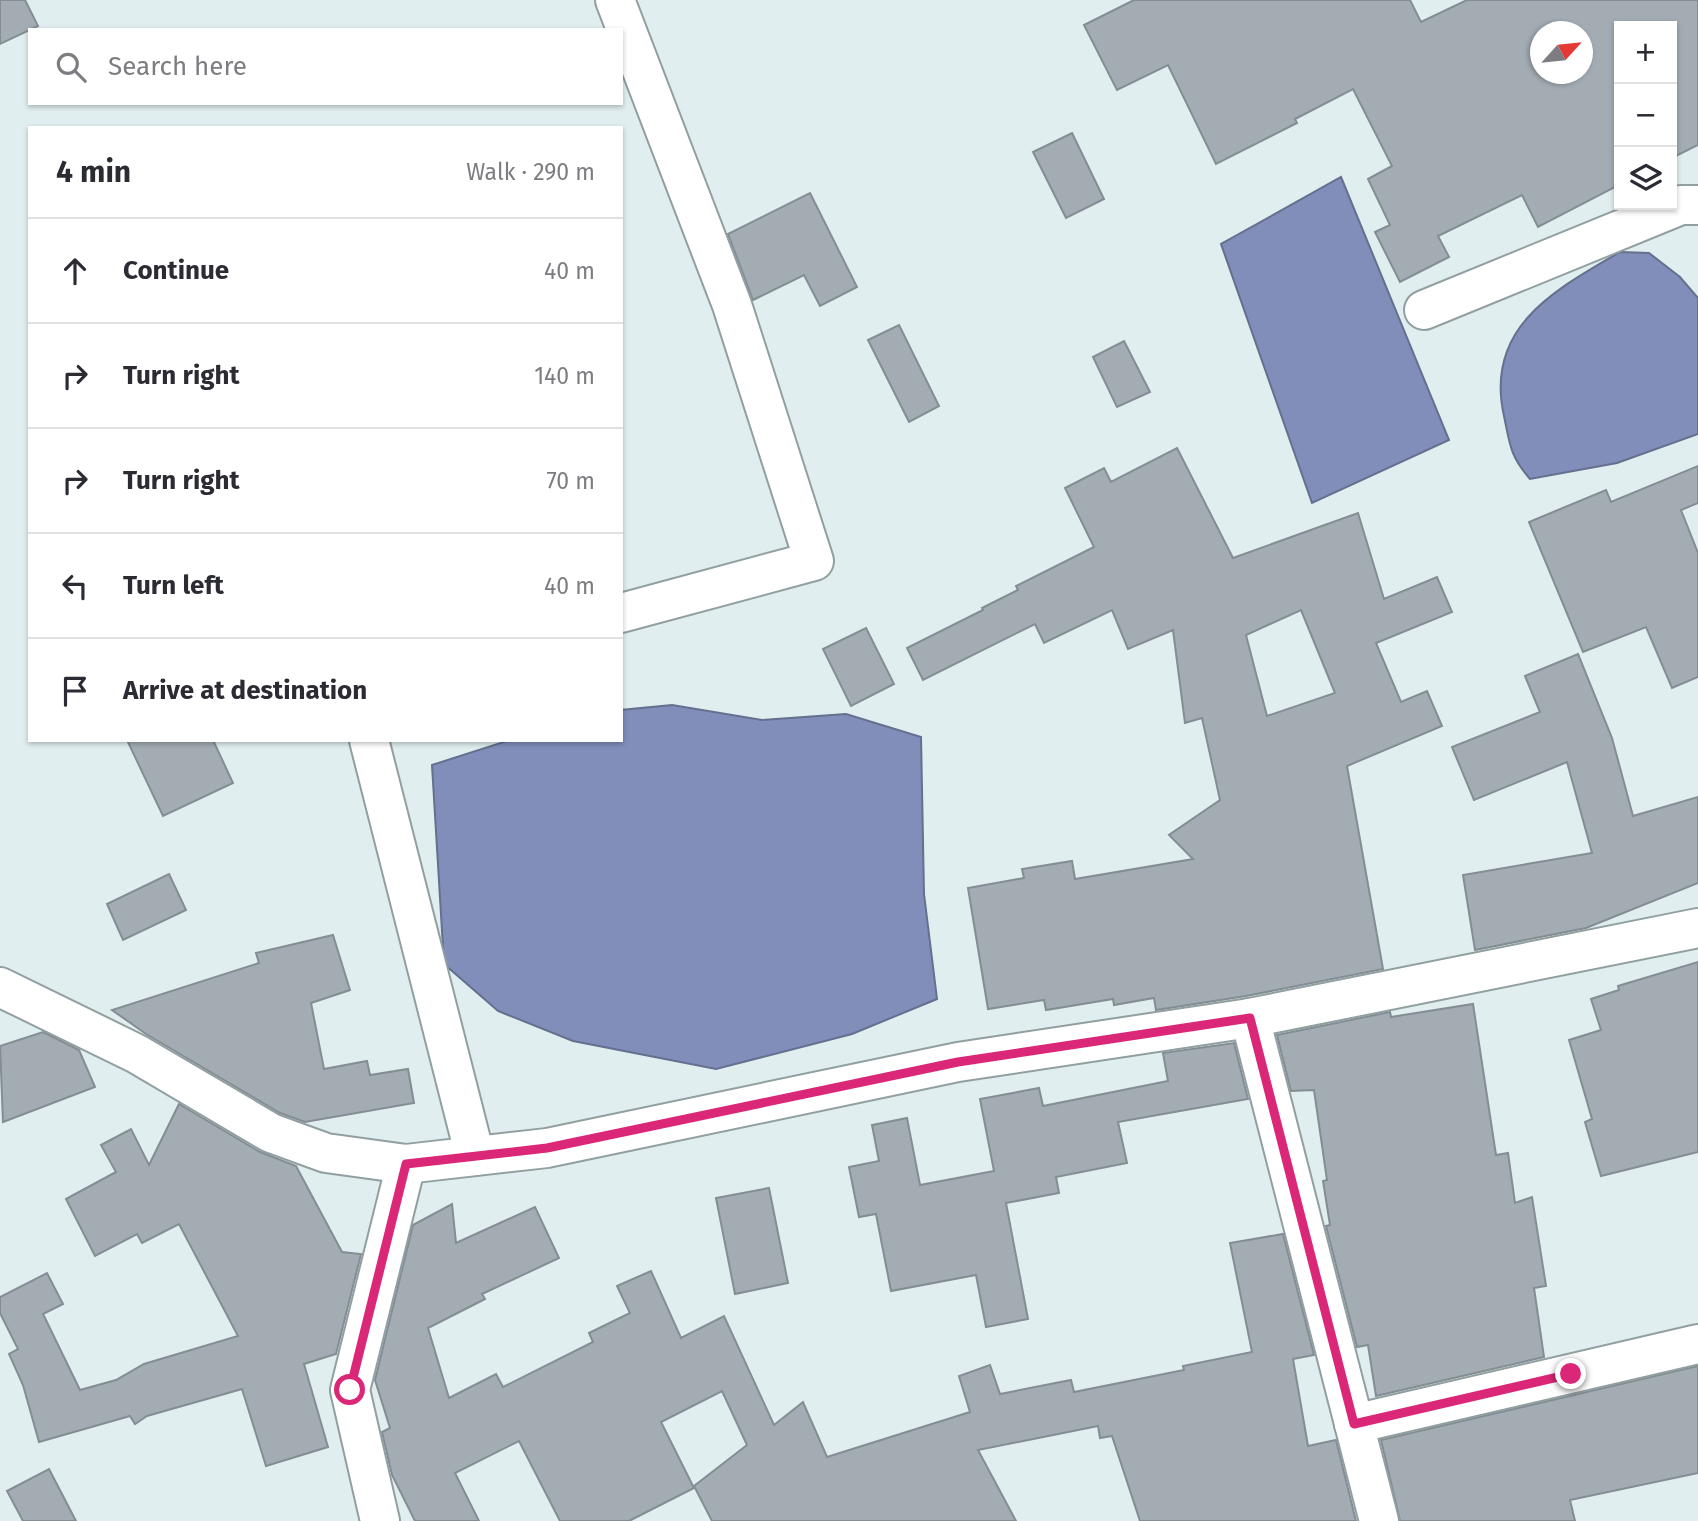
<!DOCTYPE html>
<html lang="en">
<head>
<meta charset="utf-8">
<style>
  body { margin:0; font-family:"Fira Sans",sans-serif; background:#f2f2f3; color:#2b2b33 }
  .controls { position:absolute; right:21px; top:21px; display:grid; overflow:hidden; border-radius:0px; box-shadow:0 2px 5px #0004 }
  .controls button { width:63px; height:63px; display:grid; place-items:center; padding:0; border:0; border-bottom:2px solid #e1e1e2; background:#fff; color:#2b2b33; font:35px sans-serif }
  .compass { position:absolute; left:1530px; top:21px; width:63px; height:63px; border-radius:50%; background:#fff; box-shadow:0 2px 5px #0004; rotate:63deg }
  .stop { position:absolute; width:21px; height:21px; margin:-16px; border:5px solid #db2777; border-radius:50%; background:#fff }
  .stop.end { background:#db2777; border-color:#fff; box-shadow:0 2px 7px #0008 }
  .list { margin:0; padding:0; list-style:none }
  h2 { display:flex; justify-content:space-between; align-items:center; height:91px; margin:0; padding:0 28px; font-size:30px }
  h2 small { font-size:23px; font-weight:400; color:#7c7c81 }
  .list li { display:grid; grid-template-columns:46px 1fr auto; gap:21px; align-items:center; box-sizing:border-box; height:105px; padding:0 28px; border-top:2px solid #e1e1e2 }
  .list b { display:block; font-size:26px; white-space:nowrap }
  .list em { font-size:23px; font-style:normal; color:#7c7c81 }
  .icon { flex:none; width:38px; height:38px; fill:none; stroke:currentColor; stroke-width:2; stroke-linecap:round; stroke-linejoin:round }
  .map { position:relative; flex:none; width:1698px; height:1521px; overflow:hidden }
  .search { position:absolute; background:#fff; box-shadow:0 2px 5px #0004; left:28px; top:28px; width:595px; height:77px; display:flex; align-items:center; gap:18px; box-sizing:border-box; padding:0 24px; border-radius:0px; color:#7c7c81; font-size:26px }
  .panel { position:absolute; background:#fff; box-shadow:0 2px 5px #0004; left:28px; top:126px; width:595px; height:616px; border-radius:0px }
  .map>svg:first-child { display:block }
  .water { fill:#818eba; stroke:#656f8e; stroke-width:2 }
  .building { fill:#a3acb3; stroke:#838d93; stroke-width:2; fill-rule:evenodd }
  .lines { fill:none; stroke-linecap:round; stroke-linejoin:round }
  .minor-casing { stroke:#929fa0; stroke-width:42 }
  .minor { stroke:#fff; stroke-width:38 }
  .route { stroke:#db2777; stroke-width:9 }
</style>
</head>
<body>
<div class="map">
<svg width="1698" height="1521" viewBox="0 0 1698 1521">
  <rect width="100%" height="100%" fill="#e0eeef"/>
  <!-- water -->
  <g class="water">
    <polygon points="1341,177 1449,440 1312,503 1221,244"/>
    <path d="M1620 252 1649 253 1680 277 1698 298V434L1617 463 1530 479C1510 456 1510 445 1504 416 1484 327 1555 290 1620 252Z"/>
    <polygon points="672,705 762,720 846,714 921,737 924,894 937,999 852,1034 716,1069 573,1041 498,1011 444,964 432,765 510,740 621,740 621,710"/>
  </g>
  <!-- building -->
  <g class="building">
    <polygon points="0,0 25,0 38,26 0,44"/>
    <path d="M1134 0H1410L1421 22 1467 0H1698V145L1672 158V26H1619V185L1538 227 1522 195 1438 236 1449 257 1400 282 1375 232 1390 225 1368 179 1392 166 1353 89 1295 119 1297 123 1216 164 1168 65 1117 90 1084 25ZM1541 32H1583V74H1541Z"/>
    <polygon points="1072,133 1104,199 1066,218 1033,152"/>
    <polygon points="810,193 857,287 820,306 804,275 753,300 728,234"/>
    <polygon points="899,325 939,406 909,422 868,340"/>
    <polygon points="1124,341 1150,392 1117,407 1093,357"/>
    <path d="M1177 448 1233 558 1358 513 1384 599 1437 577 1452 612 1376 643 1401 702 1427 691 1442 726 1347 766 1383 969 1246 996 1156 1010 1154 998 1114 1005 1113 999 1046 1010 1044 1000 988 1009 968 888 1024 878 1022 869 1072 861 1075 879 1193 859 1169 835 1220 800 1202 718 1185 723 1173 630 1128 649 1112 610 1044 643 1035 624 923 680 907 648 983 610 982 608 1018 590 1016 586 1094 547 1065 488 1104 468 1111 482ZM1301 610 1335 693 1267 716 1246 635Z"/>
    <polygon points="1698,466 1698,503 1681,510 1698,553 1698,677 1672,688 1646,627 1583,652 1529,522 1606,490 1611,502"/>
    <polygon points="866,628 894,684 851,706 823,649"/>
    <polygon points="1578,654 1612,738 1633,816 1698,797 1698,883 1586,928 1475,950 1463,875 1592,853 1567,762 1474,800 1452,747 1540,712 1525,676"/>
    <polygon points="127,740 213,740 233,783 163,816"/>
    <polygon points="169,874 186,910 123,940 107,904"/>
    <polygon points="333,935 350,990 311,1003 324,1069 367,1061 370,1075 408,1069 414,1103 305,1122 280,1113 146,1034 112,1010 259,963 256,953"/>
    <polygon points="1698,962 1698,1152 1601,1176 1585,1122 1592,1119 1569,1040 1601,1030 1591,999 1619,990 1618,986"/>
    <polygon points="1473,1004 1496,1155 1508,1153 1515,1203 1532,1197 1546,1286 1534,1288 1544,1357 1376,1396 1368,1345 1357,1347 1326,1226 1330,1225 1323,1181 1327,1180 1314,1090 1291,1091 1277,1035 1390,1012 1391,1017"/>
    <polygon points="43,1032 79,1050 95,1087 3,1122 0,1046"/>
    <polygon points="1234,1043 1248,1099 1118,1122 1127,1163 1056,1177 1059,1193 1006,1203 1028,1319 986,1327 976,1275 891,1291 876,1214 859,1217 849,1167 879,1161 872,1125 907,1118 920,1185 994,1171 980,1099 1039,1088 1043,1106 1168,1081 1163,1053"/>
    <polygon points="179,1104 260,1152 296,1166 342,1252 361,1254 336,1354 304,1364 328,1447 266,1466 242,1389 147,1416 135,1424 130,1416 39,1442 23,1385 9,1354 18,1349 0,1313 0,1297 47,1273 63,1304 43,1314 80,1390 116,1380 144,1364 238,1336 179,1224 142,1243 137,1234 95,1256 66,1199 116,1172 101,1145 131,1129 149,1165"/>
    <polygon points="769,1188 788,1283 735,1294 716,1198"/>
    <polygon points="452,1204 456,1243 535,1207 559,1258 482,1294 485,1299 428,1328 449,1398 496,1374 503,1387 593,1342 589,1333 630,1313 617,1286 651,1271 681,1338 724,1316 774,1425 803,1402 827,1457 970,1412 959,1376 990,1365 1000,1394 1071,1380 1074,1392 1184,1370 1183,1366 1252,1352 1230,1243 1283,1234 1314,1355 1293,1359 1308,1446 1336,1440 1356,1521 1140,1521 1112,1436 1100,1438 1098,1426 978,1450 1016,1521 712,1521 694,1486 747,1445 722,1391 661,1422 694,1488 629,1521 560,1521 519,1441 455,1473 479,1521 415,1521 392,1475 382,1432 390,1428 375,1380 413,1225"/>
    <polygon points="1698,1366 1698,1473 1570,1500 1575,1521 1400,1521 1381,1440"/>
    <polygon points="49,1469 76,1521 23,1521 7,1491"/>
  </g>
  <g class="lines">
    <!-- minor casing -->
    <g class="minor-casing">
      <g id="minor">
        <polyline points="615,0 732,305 814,561 621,613"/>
        <polyline points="1424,310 1681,205 1698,205"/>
        <polyline points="369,740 475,1156"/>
        <polyline points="0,987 137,1054 271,1133 326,1153 406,1164 547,1148 958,1062 1250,1018 1698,928"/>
        <polyline points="1250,1018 1379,1521"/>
        <polyline points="1354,1424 1698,1344"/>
        <polyline points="380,1521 350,1390 406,1164"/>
      </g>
    </g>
    <!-- minor -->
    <use href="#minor" class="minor"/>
  </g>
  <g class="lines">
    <!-- route -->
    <polyline class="route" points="350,1390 406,1164 547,1148 958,1062 1250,1018 1354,1424 1571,1374"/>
  </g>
</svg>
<div class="controls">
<button>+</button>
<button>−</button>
<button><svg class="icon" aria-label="layers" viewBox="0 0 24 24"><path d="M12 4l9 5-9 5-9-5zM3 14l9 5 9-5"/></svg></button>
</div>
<svg class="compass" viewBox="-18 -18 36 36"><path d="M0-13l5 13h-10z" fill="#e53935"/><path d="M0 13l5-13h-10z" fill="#7c7c81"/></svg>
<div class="stop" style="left:350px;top:1390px"></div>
<div class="stop end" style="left:1571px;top:1374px"></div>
<div class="search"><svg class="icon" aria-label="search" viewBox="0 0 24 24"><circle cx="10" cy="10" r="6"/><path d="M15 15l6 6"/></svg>Search here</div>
<section class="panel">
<h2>4 min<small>Walk · 290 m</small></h2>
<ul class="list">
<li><svg class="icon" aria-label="ahead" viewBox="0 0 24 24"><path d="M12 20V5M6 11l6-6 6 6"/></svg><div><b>Continue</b></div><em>40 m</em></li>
<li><svg class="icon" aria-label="right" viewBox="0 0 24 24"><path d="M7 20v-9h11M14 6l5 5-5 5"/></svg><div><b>Turn right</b></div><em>140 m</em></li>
<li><svg class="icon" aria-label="right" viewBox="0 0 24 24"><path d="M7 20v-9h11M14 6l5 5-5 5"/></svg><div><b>Turn right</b></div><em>70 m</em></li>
<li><svg class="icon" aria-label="left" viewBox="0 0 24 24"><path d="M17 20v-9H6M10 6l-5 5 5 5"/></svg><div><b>Turn left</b></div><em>40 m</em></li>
<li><svg class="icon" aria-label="arrive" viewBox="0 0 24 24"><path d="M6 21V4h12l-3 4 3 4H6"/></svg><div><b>Arrive at destination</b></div></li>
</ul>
</section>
</div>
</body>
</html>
